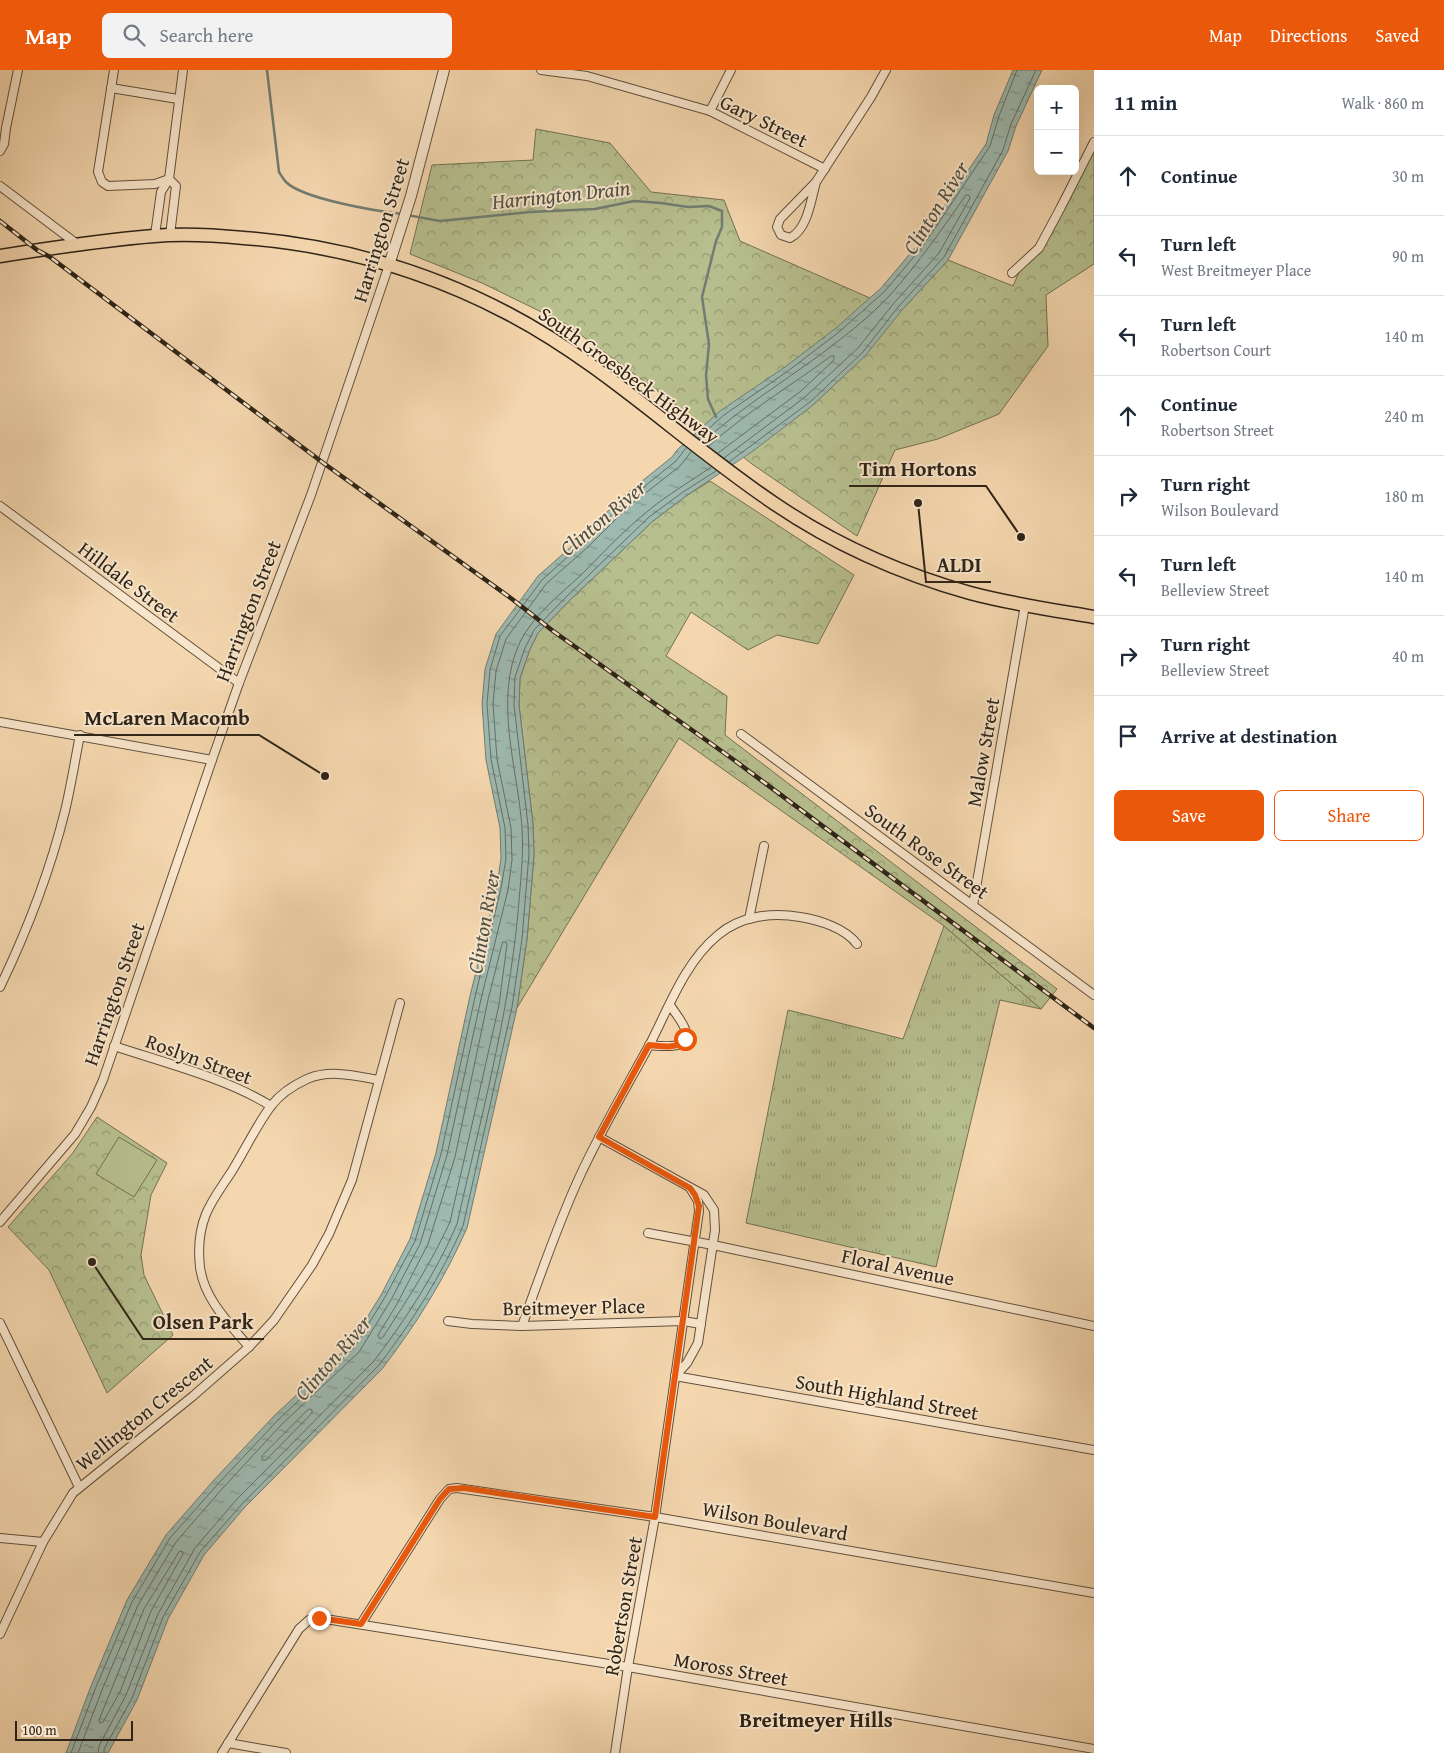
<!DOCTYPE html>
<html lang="en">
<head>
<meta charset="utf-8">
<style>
  body { margin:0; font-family:"Gentium Book Plus",serif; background:#f2f2f3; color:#1f2937 }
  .controls { position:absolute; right:15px; top:15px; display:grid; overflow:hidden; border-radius:8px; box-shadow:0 5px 20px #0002 }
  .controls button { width:45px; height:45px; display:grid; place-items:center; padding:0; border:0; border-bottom:1px solid #e0e1e3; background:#fff; color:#1f2937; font:25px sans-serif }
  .scale { position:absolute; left:15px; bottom:12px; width:118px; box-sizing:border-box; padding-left:5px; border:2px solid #2e2417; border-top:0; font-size:14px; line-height:18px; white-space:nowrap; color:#2e2417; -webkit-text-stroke:4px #f8e5cb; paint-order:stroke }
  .stop { position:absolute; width:15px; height:15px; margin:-11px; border:4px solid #ea580c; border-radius:50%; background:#fff }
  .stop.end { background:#ea580c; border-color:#fff; box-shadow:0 1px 5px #0008 }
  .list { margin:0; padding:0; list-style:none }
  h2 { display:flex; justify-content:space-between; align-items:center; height:65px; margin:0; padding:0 20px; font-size:21px }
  h2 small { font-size:16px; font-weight:400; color:#747a83 }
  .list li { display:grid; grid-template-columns:32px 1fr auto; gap:15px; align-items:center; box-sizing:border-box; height:80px; padding:0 20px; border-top:1px solid #e0e1e3 }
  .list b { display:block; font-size:19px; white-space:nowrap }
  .list p { margin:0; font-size:16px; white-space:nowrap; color:#747a83 }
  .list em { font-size:16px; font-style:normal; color:#747a83 }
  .actions { display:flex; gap:10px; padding:15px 20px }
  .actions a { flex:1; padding:11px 0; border:1px solid #ea580c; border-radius:8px; text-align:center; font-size:18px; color:#ea580c }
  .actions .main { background:#ea580c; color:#fff }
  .icon { flex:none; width:28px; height:28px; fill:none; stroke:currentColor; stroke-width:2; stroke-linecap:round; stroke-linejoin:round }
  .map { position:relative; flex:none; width:1094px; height:1683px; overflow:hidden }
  header { display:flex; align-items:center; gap:30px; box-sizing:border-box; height:70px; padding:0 25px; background:#ea580c; color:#fff }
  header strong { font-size:24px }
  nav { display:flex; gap:28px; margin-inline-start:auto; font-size:18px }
  .search { width:350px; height:45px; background:#f2f2f3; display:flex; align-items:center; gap:12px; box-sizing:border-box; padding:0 18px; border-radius:8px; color:#747a83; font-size:19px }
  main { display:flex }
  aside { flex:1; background:#fff }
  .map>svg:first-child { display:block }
  .grass { fill:url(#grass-tufts); stroke:#727253 }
  .forest { fill:url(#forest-crowns); stroke:#727253 }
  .pitch { fill:#b7bf8f; stroke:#727253 }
  .water { fill:url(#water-ripples); stroke:#717d73 }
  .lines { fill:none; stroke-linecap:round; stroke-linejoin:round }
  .shore { stroke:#666e64; stroke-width:1 }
  .stream { stroke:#717d73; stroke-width:2.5 }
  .minor-casing { stroke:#60513d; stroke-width:10 }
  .tertiary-casing { stroke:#60513d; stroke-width:12 }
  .primary-casing { stroke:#2e2417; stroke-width:15 }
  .minor { stroke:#f8e5cb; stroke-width:8 }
  .tertiary { stroke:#f8e5cb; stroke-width:10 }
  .primary { stroke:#f5d7af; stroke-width:12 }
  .rail-casing { stroke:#2e2417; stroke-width:4.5 }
  .rail { stroke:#f8e5cb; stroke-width:2.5; stroke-dasharray:8; stroke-linecap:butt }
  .route { stroke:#ea580c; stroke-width:6 }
  .labels { text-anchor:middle; stroke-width:4; stroke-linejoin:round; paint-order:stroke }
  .street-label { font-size:20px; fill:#2e2417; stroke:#f8e5cb }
  .water-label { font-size:21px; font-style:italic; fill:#4f5145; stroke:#f8e5cb }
  .neighbourhood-label { font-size:21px; font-weight:bold; fill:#2e2417; stroke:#f8e5cb }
  .leader { fill:none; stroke:#2e2417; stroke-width:2 }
  .callout-dot { fill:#2e2417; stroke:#f8e5cb; stroke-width:2 }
  .callout-label { font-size:21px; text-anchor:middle; font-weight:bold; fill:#2e2417; stroke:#f8e5cb; stroke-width:4; stroke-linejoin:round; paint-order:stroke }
</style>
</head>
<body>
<header>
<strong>Map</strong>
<div class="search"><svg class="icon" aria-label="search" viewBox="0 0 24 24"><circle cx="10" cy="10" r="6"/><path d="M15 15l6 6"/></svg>Search here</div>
<nav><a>Map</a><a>Directions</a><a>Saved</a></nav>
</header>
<main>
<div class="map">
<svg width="1094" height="1683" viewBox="0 0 1094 1683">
  <defs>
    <pattern id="grass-tufts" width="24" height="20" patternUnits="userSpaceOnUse" patternTransform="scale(1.25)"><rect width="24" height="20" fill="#b7bf8f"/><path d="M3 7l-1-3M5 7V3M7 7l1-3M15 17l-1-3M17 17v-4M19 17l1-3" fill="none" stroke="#959b74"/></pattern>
    <pattern id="forest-crowns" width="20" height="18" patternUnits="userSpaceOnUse" patternTransform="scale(1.25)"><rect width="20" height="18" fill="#b7bf8f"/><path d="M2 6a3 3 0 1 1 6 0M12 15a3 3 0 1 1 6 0" fill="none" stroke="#959b74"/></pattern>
    <pattern id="water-ripples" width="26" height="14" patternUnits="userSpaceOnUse" patternTransform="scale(1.25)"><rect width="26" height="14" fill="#9db9b0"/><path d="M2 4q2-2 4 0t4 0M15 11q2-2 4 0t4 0" fill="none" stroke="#80968e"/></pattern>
  </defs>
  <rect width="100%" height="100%" fill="#f5d7af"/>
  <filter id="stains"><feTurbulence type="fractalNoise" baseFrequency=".004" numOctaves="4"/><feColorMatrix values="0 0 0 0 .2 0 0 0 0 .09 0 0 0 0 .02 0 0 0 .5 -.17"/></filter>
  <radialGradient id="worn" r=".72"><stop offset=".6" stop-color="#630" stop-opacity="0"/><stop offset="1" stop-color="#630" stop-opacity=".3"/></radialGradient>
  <!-- grass -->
  <polygon class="grass" points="944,856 1041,939 1000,930 936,1197 746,1153 788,940 903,969"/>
  <!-- forest -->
  <g class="forest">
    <polygon points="536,59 610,73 651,122 724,130 740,171 870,228 902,240 948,190 1013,216 1023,193 1039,178 1094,72 1094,194 1046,225 1048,276 999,344 938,369 895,380 857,466 752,394 667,328 566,254 482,213 410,184 432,95 533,90"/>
    <polygon points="710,411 854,505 818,574 777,565 748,580 691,542 666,586 727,626 725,665 1057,919 1041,939 944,856 679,668 517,938 527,869 534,785 533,754 519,635 520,608 530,579 538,563 570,530 653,451 686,426"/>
    <polygon points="97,1047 167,1093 151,1125 141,1185 144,1205 173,1265 107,1323 49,1200 8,1157 72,1084"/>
  </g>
  <!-- pitch -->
  <polygon class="pitch" points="119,1067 157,1090 134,1127 96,1104"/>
  <!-- water -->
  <path class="water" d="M1013 0H1042L1016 56 1008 81 948 190 902 240 866 285 813 335 753 381 686 426 653 451 570 530 538 563 530 579 520 608 519 635 533 754 534 785 527 869 517 938 467 1158C445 1208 416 1255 382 1299L245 1437 204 1485 168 1549 137 1630 108 1683H66L91 1616 127 1530 166 1465 213 1411 274 1346 350 1275 381 1225 410 1169 436 1083 470 926 497 817 501 788 500 758 486 690 482 634 485 599 496 564 538 506 581 468 621 428 672 387 677 380 720 341 785 297 836 258 881 218 919 173 986 74 994 45Z"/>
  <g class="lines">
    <!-- shore -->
    <g class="shore">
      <polyline points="698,368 724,345 788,301 839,262 885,221 923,176 990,76 999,46 1017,0"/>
      <path d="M703 372C746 333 797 304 842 268 859 255 876 240 890 225 918 194 942 159 966 125H969L970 128 939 183 894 233 858 278 805 327 724 388"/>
      <path d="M709 376C746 342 791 316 831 286H834V290L801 321 718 383"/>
      <polyline points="729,392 810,332 863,282 898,237 944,187 1003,80 1011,54 1036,0"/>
      <path d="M503 872H506L507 874 499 935 450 1152C431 1193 408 1229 383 1267L380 1269 378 1265 397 1234 428 1174 455 1087 488 930Z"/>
      <polygon points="309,1339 312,1340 312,1343 266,1390 262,1390 262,1386"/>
      <polygon points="180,1481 183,1482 183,1484 151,1541 120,1622 103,1652 100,1653 99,1650 144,1539"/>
      <polyline points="71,1683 96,1617 132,1532 170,1468 217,1415 278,1350 354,1278 385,1227 415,1171 441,1084 475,927 501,818 506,789 505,758 491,689 487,634 490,600 500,566 542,510 585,471 625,432 676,391 686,378"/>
      <polyline points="78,1683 102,1620 138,1535 176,1472 222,1419 282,1354 359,1282 391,1230 420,1174 447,1085 481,929 508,820 512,790 511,758 497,689 493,634 496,601 506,569 546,514 589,476 629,436 680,396 691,382"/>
      <path d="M98 1683 99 1676 126 1625 158 1544 195 1478 237 1429 374 1291C406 1249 436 1203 457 1154 480 1051 508 949 518 843 520 815 524 787 522 758 518 699 493 629 520 572 533 546 558 526 580 506 602 484 624 460 648 441 668 424 690 412 711 397"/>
      <path d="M104 1683V1679L132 1628 163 1547 200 1482 242 1434 379 1295C412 1252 441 1206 463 1156L512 937 522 869 529 784 528 755 514 635 515 607 525 578 534 560 566 527 649 447 683 422 716 401"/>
    </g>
    <!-- stream -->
    <g class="stream">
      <path d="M267 0 279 102C281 105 283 109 286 112 303 129 376 141 402 144"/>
      <polyline points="407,145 440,151 530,142 595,139 634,131 661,133 688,137 709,136 722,141 722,157 716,171 702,227 709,274 706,305 708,329 716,347"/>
    </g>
    <!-- minor casing -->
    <g class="minor-casing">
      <g id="minor">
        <polyline points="114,0 98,102 102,112 108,116 155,114 169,109"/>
        <polyline points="541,0 587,6 710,41 825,99"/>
        <polyline points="111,18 178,29"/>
        <polyline points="710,41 731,0"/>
        <polyline points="0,81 4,74 6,58 18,0"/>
        <polyline points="169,109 176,116 170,165"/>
        <path d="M816 112C811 129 808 159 790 168L781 165 777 157 780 149 816 112 871 27 886 0"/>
        <polyline points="0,116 77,174"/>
        <polyline points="155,165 161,122 169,109 183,0"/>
        <polyline points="1012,203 1039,178 1061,137 1094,72"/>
        <polyline points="0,436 239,613"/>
        <polyline points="0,652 212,690"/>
        <polyline points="741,664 1094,925"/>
        <polyline points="973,835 1025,535"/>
        <polyline points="749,849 764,776"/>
        <path d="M0 917C27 861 50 801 65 741 71 716 75 690 80 665"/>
        <path d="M649 975C660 976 693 981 685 959 682 951 675 943 670 935"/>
        <path d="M114 976C165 993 226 1008 271 1036"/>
        <polyline points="599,1067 704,1125 714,1140 715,1160 698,1273 687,1293 675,1306"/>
        <polyline points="0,1152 75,1064 91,1037 103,1010 213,687 239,613 311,425 389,195"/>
        <polyline points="648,1163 713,1175 1094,1256"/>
        <polyline points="448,1251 472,1254 522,1256 683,1251 701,1254"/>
        <polyline points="0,1253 79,1417"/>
        <path d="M522 1256C540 1206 557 1156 579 1108 600 1062 626 1018 650 974 669 937 685 892 718 865 740 846 772 842 800 847 819 850 845 858 857 874"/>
        <path d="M249 1277C229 1253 204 1229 200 1197 198 1179 199 1161 206 1144 212 1129 223 1115 232 1101 245 1080 256 1056 271 1036 280 1024 294 1015 307 1009 330 999 356 1006 379 1010"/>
        <polyline points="675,1306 1094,1380"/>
        <polyline points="0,1468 43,1472"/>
        <polyline points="361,1554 440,1429 449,1419 457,1418 655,1447 1094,1523"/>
        <polyline points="0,1564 43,1472 73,1423 193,1326 249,1277 274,1250 312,1195 329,1164 352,1110 400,933"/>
        <polyline points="228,1673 286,1683"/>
        <polyline points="222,1683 299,1559 309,1550 319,1548 628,1597 1094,1679"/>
        <polyline points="615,1683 628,1597 655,1447 699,1141 698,1131 690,1118"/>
      </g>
    </g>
    <!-- tertiary casing -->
    <g class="tertiary-casing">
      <polyline id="tertiary" points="389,195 411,126 444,0"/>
    </g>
    <!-- primary casing -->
    <g class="primary-casing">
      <path id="primary" d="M0 186C51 178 103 170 154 166 184 163 214 165 244 168 336 175 425 200 507 243 605 294 684 373 775 434 834 474 902 504 970 523 1011 534 1053 540 1094 547"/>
    </g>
    <!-- minor -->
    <use href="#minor" class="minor"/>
    <!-- tertiary -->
    <use href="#tertiary" class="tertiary"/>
    <!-- primary -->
    <use href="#primary" class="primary"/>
    <!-- rail casing -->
    <g class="rail-casing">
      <polyline id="rail" points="0,151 37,180 50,187 322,392 512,529 553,561 734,690 1094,958"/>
    </g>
    <!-- rail -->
    <use href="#rail" class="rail"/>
  </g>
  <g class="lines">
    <!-- route -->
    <path class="route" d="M319 1548 361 1554 440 1429 449 1419 464 1418 655 1447 699 1136 695 1125 690 1118 599 1067 649 975C660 976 678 980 685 969"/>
  </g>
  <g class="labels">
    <!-- street labels -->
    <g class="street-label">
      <text transform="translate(764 51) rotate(26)" y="7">Gary Street</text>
      <text transform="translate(381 160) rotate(-73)" y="7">Harrington Street</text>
      <text transform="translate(629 305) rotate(36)" y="7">South Groesbeck Highway</text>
      <text transform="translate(129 512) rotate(37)" y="7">Hilldale Street</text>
      <text transform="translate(248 541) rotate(-69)" y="7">Harrington Street</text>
      <text transform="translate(983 682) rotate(-80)" y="7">Malow Street</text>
      <text transform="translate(927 781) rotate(36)" y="7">South Rose Street</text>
      <text transform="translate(114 924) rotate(-71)" y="7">Harrington Street</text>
      <text transform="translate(199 989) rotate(20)" y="7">Roslyn Street</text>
      <text transform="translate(898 1197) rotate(12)" y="7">Floral Avenue</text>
      <text transform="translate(574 1237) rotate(-1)" y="7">Breitmeyer Place</text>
      <text transform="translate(887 1327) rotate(10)" y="7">South Highland Street</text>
      <text transform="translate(144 1343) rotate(-39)" y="7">Wellington Crescent</text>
      <text transform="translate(775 1451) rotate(10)" y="7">Wilson Boulevard</text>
      <text transform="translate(623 1536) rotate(-80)" y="7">Robertson Street</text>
      <text transform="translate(731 1599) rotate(10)" y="7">Moross Street</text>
    </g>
    <!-- water labels -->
    <g class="water-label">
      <text transform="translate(561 125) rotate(-6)" y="7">Harrington Drain</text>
      <text transform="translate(936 138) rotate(-58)" y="7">Clinton River</text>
      <text transform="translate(603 448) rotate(-40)" y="7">Clinton River</text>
      <text transform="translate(484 852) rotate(-80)" y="7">Clinton River</text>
      <text transform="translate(333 1288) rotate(-49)" y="7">Clinton River</text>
    </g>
    <!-- neighbourhood labels -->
    <g class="neighbourhood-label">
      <text x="816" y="1657">Breitmeyer Hills</text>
    </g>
  </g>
  <!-- callouts -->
  <path class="leader" d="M1021 467L986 416H849M918 433L926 512H991M325 706L259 665H74M92 1192L143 1269H264"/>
  <g class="callout-dot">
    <circle cx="1021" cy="467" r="5"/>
    <circle cx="918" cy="433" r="5"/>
    <circle cx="325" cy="706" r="5"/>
    <circle cx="92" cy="1192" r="5"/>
  </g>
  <g class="callout-label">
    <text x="918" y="406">Tim Hortons</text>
    <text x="959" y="502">ALDI</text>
    <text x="167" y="655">McLaren Macomb</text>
    <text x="203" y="1259">Olsen Park</text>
  </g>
  <rect width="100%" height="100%" filter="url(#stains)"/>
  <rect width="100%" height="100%" fill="url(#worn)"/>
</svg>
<div class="controls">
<button>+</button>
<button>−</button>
</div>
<div class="scale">100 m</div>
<div class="stop" style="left:685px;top:969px"></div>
<div class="stop end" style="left:319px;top:1548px"></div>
</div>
<aside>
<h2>11 min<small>Walk · 860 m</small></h2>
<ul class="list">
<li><svg class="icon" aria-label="ahead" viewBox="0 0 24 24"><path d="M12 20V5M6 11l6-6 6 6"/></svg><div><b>Continue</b></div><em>30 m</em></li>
<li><svg class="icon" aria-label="left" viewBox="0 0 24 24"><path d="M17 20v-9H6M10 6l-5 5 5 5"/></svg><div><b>Turn left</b><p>West Breitmeyer Place</p></div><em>90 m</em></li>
<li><svg class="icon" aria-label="left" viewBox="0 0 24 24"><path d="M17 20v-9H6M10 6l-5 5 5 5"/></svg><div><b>Turn left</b><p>Robertson Court</p></div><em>140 m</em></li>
<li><svg class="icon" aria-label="ahead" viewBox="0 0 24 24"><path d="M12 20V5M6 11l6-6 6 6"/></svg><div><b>Continue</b><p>Robertson Street</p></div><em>240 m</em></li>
<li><svg class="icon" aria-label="right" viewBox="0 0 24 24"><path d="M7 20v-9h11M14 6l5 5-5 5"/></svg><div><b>Turn right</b><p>Wilson Boulevard</p></div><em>180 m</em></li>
<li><svg class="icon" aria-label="left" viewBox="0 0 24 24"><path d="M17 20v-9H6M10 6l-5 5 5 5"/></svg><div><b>Turn left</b><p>Belleview Street</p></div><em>140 m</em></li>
<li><svg class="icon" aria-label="right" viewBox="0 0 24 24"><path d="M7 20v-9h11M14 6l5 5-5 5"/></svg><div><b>Turn right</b><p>Belleview Street</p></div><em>40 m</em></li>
<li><svg class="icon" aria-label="arrive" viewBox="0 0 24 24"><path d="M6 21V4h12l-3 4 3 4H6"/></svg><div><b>Arrive at destination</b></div></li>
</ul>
<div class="actions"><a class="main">Save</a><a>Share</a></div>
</aside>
</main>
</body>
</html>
